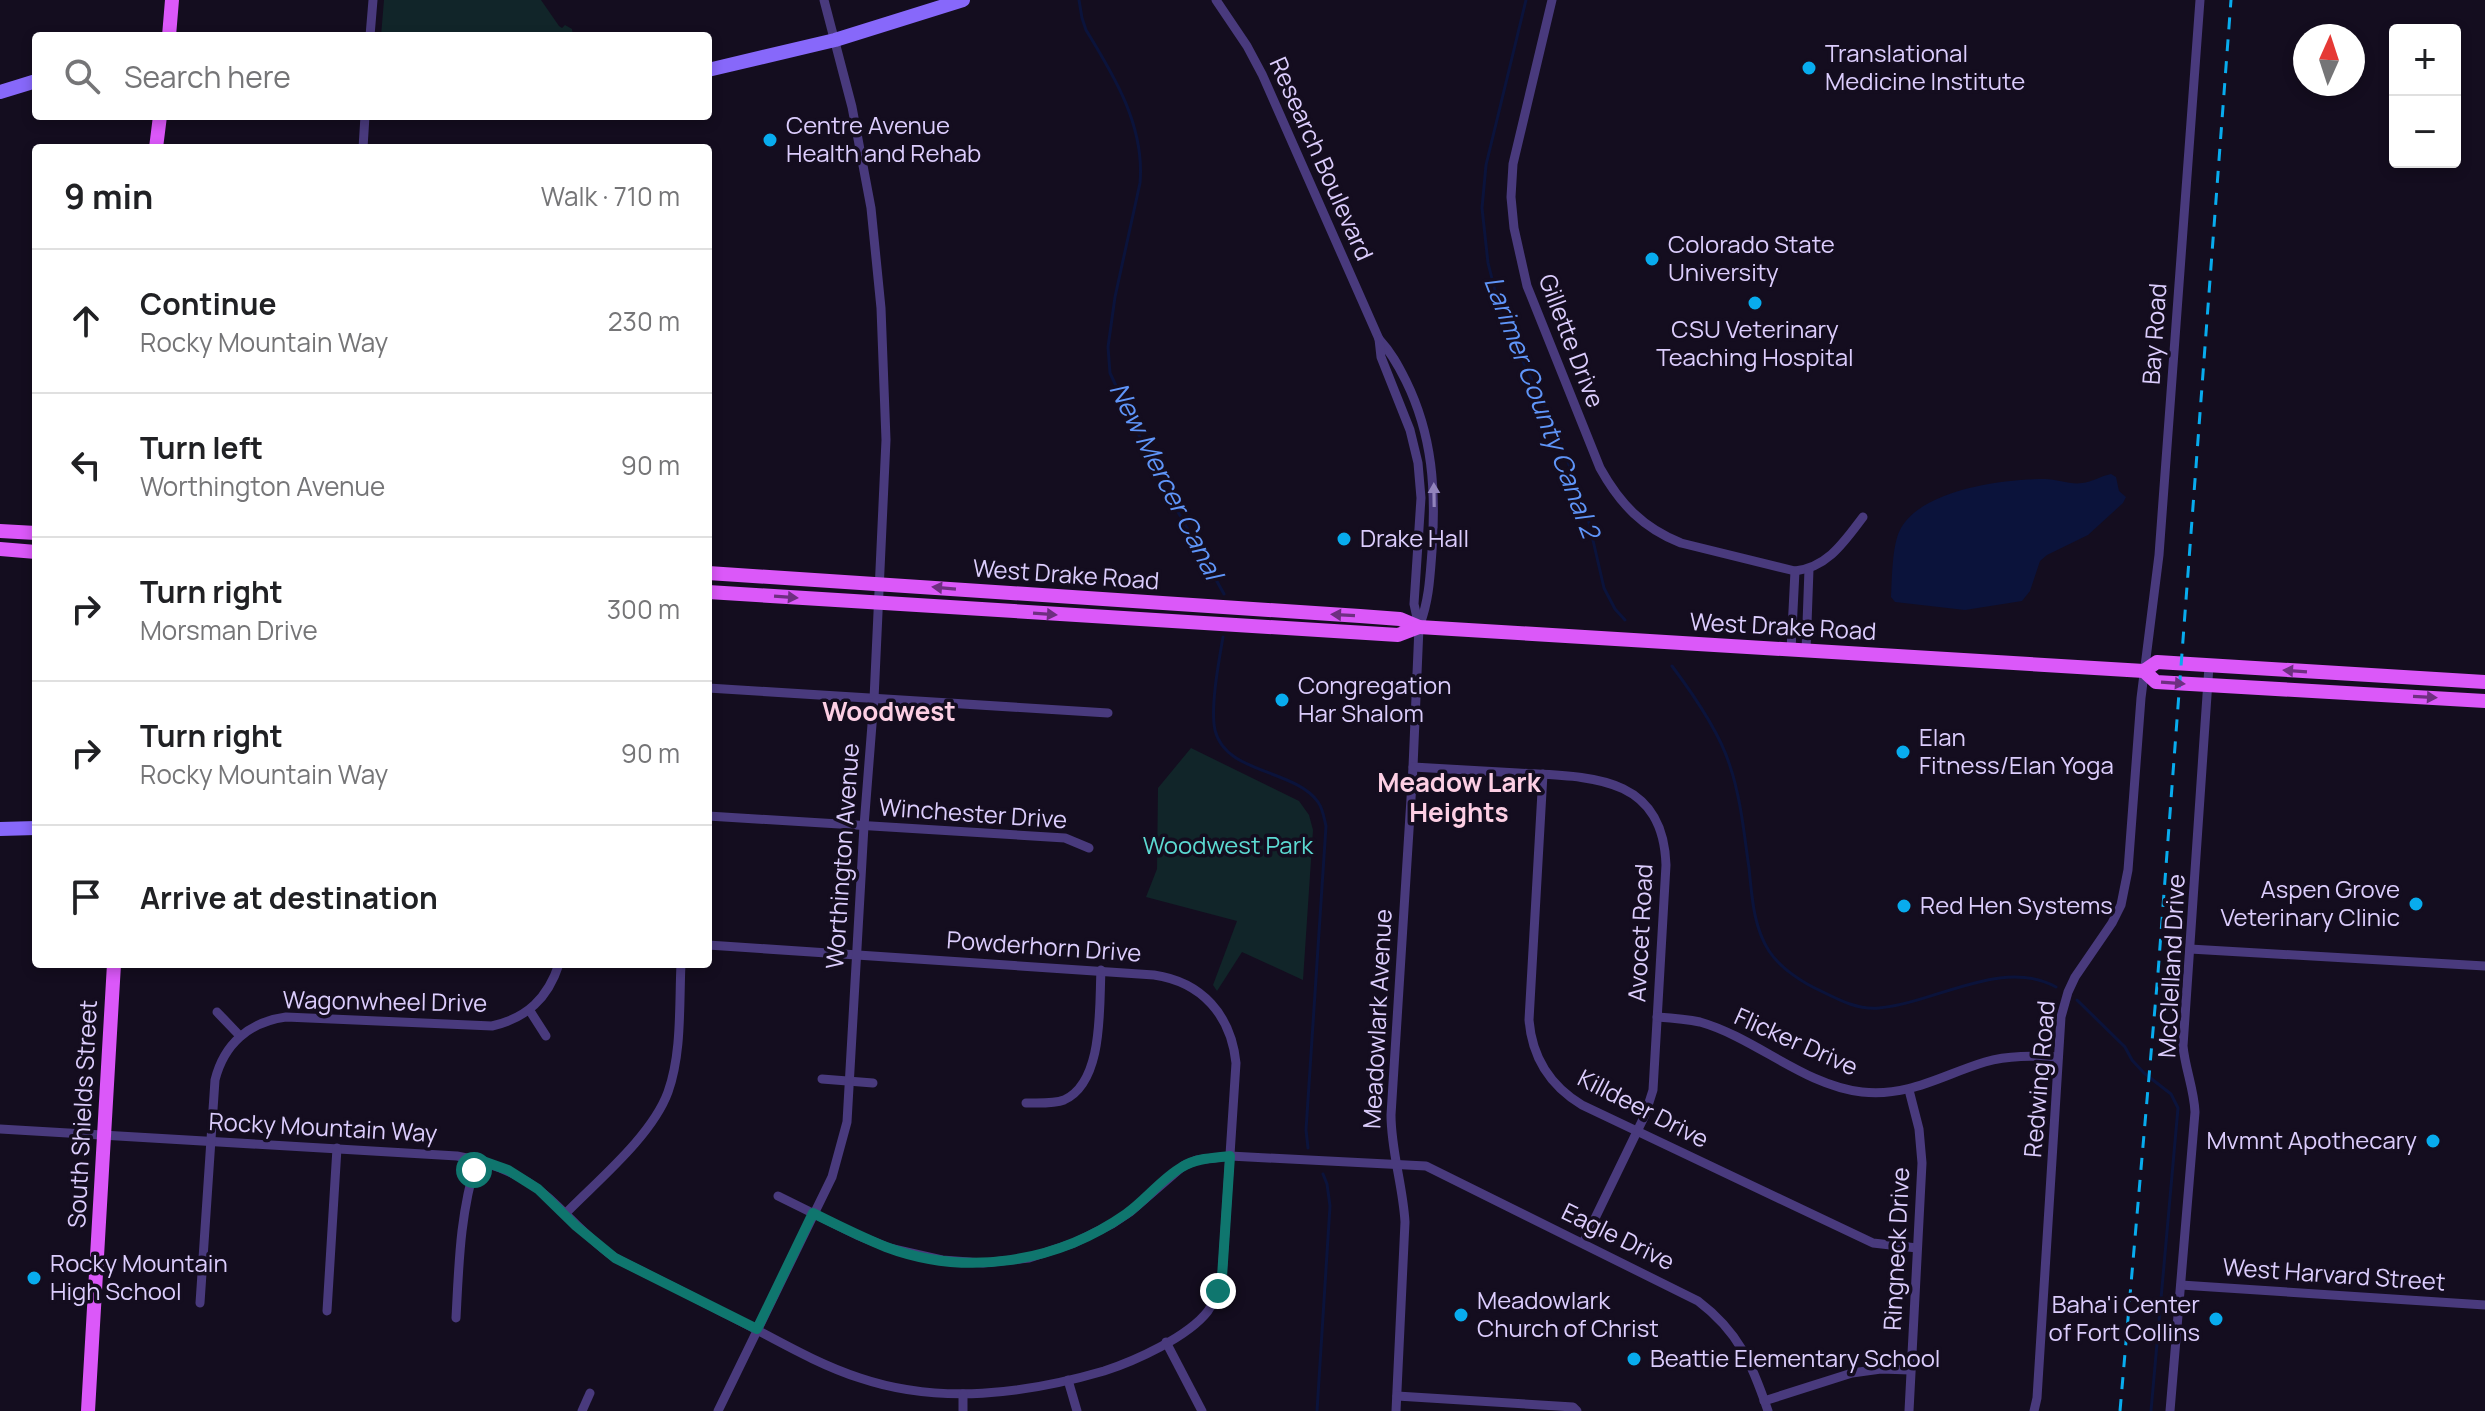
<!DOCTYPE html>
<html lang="en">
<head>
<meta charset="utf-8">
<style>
  body { margin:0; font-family:Manrope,sans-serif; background:#f2f2f2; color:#202124 }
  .controls { position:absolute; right:24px; top:24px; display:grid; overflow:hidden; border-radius:8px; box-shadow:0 4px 12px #0003 }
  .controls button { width:72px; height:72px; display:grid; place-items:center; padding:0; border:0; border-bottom:2px solid #e0e0e0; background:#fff; color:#202124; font:40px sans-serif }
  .compass { position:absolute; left:2293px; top:24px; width:72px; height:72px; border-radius:50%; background:#fff; box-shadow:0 4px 12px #0003; rotate:3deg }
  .stop { position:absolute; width:24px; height:24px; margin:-18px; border:6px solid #0f766e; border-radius:50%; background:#fff }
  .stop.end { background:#0f766e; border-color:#fff; box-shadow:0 2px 8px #0008 }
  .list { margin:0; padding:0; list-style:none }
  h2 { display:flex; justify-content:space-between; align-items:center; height:104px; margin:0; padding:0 32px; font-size:34px }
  h2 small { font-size:26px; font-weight:400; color:#757577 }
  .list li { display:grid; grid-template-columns:52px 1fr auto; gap:24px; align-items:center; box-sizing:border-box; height:144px; padding:0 32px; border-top:2px solid #e0e0e0 }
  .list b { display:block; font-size:30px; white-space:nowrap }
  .list p { margin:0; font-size:26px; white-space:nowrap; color:#757577 }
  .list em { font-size:26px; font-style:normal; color:#757577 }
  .icon { flex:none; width:44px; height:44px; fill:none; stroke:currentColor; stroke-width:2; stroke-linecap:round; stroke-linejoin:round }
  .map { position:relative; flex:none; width:2485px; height:1411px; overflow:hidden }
  .search { position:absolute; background:#fff; box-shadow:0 4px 12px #0003; left:32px; top:32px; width:680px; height:88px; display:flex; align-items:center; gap:20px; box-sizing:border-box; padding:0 28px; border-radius:8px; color:#757577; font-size:30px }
  .panel { position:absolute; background:#fff; box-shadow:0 4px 12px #0003; left:32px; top:144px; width:680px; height:824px; border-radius:8px }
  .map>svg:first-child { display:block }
  .green { fill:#112529 }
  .water { fill:#0b133b }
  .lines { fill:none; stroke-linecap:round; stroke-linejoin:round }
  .stream { stroke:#0b133b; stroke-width:3 }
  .street { stroke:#493a7d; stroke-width:9 }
  .secondary { stroke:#8768fa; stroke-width:14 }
  .primary { stroke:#db58f9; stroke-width:14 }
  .rail { stroke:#08acee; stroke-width:3; stroke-dasharray:12 10; stroke-linecap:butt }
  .oneway { fill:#9284bd }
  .oneway2 { fill:#6e2f81 }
  .route { stroke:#0f766e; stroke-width:10 }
  .poi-dot { fill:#08acee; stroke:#140d1f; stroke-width:3 }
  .labels { text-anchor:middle; stroke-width:7; stroke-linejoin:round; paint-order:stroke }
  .poi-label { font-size:24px; fill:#dccdfd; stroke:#140d1f; text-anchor:start }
  .street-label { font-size:24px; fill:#dccdfd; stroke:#140d1f }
  .park-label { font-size:24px; fill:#5cdad2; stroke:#140d1f }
  .water-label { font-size:26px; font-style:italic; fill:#5f95f9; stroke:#140d1f }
  .neighbourhood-label { font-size:26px; font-weight:bold; fill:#fdcfe4; stroke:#140d1f }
</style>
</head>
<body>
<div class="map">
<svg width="2485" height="1411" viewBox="0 0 2485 1411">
  <rect width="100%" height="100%" fill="#140d1f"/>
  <!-- green -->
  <g class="green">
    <polygon points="384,0 541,0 559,26 562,28 565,25 572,29 573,36 381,36"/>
    <polygon points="1191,748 1299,801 1309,815 1313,830 1303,980 1242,952 1217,991 1213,985 1237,921 1146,897 1157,869 1158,788"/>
  </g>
  <!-- water -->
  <path class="water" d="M2111 474 2116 477 2119 491 2126 497 2123 503 2088 535 2047 555 2040 561 2030 591 2022 601 1965 610 1895 602 1891 597C1892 580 1892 545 1900 530 1921 489 2004 479 2045 479 2057 479 2071 485 2082 483 2092 482 2101 476 2111 474Z"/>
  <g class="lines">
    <!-- stream -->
    <g class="stream">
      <path d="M1079 0 1082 18 1086 30C1115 77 1145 127 1140 183L1115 297 1108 347 1110 373 1159 478 1224 594"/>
      <polyline points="1526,0 1486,165 1482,208 1488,263 1501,314 1559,438 1586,510 1604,588 1615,609 1625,620"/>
      <path d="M1223 637C1219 660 1210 708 1215 730 1225 774 1295 769 1318 802 1323 809 1324 818 1326 826L1306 1130 1308 1148"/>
      <path d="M1672 666C1693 694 1720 733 1730 766 1741 799 1744 834 1749 868 1752 896 1753 926 1769 951 1780 968 1803 983 1821 991 1839 1000 1858 1010 1879 1008 1935 1003 2003 957 2056 987"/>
      <polyline points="2077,1000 2125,1047 2132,1060 2144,1073 2171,1094 2178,1108 2151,1411"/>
      <polyline points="1317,1411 1330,1206 1327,1184 1323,1174"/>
    </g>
    <!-- street -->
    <g class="street">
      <path d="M1216 0 1247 46 1262 74 1379 339C1391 352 1398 365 1406 381 1433 436 1436 491 1432 551 1430 577 1429 600 1420 624"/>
      <path d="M1552 0 1513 164 1511 197 1514 228 1527 286 1600 468C1620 504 1643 528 1681 543L1795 571C1828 567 1844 542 1863 517"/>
      <polyline points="370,36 373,0"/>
      <polyline points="363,148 365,116"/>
      <path d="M1379 339 1381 357 1410 430 1418 463 1421 498 1414 604 1419 627 1413 767 1391 1115C1391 1151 1403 1186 1405 1222L1396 1411"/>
      <polyline points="1791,650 1795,571"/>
      <polyline points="1806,651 1809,569"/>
      <polyline points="708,688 1108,713"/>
      <path d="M1413 767C1448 769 1483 771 1518 773 1587 777 1663 773 1666 865L1653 1090 1645 1115 1583 1243"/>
      <path d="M1543 774 1529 1020C1532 1057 1549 1085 1582 1105L1873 1243 1917 1248"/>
      <polyline points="708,816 1065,838 1089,848"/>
      <polyline points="2190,949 2485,966"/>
      <polyline points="530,1011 546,1036"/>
      <polyline points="217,1012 240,1036"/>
      <path d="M1657 1017C1672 1018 1686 1019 1700 1022 1756 1038 1803 1085 1862 1092 1910 1097 1942 1075 1985 1062 2009 1055 2033 1056 2058 1057"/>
      <polyline points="822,1079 873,1083"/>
      <path d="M1026 1103C1038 1103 1054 1104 1064 1100 1104 1082 1099 1007 1101 970"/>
      <path d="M0 1129 457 1156C492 1162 522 1174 549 1198 570 1217 588 1238 611 1255 623 1263 636 1268 649 1275 674 1287 699 1300 724 1313 769 1335 813 1363 860 1378 940 1405 1025 1394 1104 1371 1135 1361 1188 1337 1208 1311 1215 1301 1218 1289 1222 1277L1236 1063C1231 1015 1202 982 1154 975L708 945"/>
      <path d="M778 1196 857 1235 889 1248 942 1260 983 1263 1029 1258 1074 1243 1112 1224 1130 1212 1183 1166 1197 1160 1230 1156 1426 1166 1698 1301C1739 1332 1752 1364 1768 1411"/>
      <path d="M565 1214C597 1181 652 1136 668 1092 682 1053 679 1005 681 964"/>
      <polyline points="2181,1285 2485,1305"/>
      <path d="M200 1303 215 1080C224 1044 249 1022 286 1017L492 1026C527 1018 548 998 559 964"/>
      <polyline points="327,1311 337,1148"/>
      <path d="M456 1318C459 1261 460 1214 477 1159"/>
      <polyline points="1166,1342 1202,1411"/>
      <polyline points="1068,1380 1077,1411"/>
      <polyline points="1397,1396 1573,1407 1577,1411"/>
      <polyline points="1764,1401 1852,1373 1881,1369 1910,1370"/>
      <polyline points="582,1411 590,1393"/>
      <polyline points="718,1411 832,1177 847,1122 864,826 874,699 886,440 881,308 871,208 852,107 824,0"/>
      <polyline points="963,1411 963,1394"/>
      <polyline points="1909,1411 1922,1163 1919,1129 1909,1090"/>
      <polyline points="2034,1411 2037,1398 2061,1017 2068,992 2075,977 2112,923 2121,905 2128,870 2141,698 2159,555 2200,0"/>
      <path d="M2170 1411 2195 1112C2194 1089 2185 1068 2183 1046L2209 666"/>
    </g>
    <!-- secondary -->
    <g class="secondary">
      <polyline points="708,70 835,40 963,0"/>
      <polyline points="0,92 36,81"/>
      <polyline points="0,829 36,828"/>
    </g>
    <!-- primary -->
    <g class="primary">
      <polyline points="169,36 172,0"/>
      <polyline points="156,148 160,116"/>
      <polyline points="0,531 36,533"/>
      <polyline points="0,549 36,552"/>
      <polyline points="708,573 1360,616 1400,619 1419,627 2144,671 2157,662 2485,682"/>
      <polyline points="708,592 1398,635 1419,627"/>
      <polyline points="2144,671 2156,682 2485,701"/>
      <polyline points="88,1411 114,964"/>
    </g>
    <!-- rail -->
    <polyline class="rail" points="2120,1411 2158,973 2231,0"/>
  </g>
  <!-- one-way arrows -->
  <defs><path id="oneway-solid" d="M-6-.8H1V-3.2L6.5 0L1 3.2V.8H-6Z" transform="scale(2)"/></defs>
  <use class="oneway" href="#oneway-solid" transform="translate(1434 495) rotate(-91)"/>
  <g class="oneway2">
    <use href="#oneway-solid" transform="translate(944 588) rotate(-175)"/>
    <use href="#oneway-solid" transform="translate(786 597) rotate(4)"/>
    <use href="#oneway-solid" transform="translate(1045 614) rotate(4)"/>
    <use href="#oneway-solid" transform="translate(1343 615) rotate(-177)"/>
    <use href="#oneway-solid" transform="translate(2295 671) rotate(-176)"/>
    <use href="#oneway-solid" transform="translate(2173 683) rotate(4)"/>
    <use href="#oneway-solid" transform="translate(2425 697) rotate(3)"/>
  </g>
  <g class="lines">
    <!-- route -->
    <path class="route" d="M474 1170 477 1159 508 1170 538 1189 576 1226 615 1258 757 1329 813 1213C837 1225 861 1237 886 1247 966 1277 1056 1263 1126 1214 1146 1200 1161 1179 1182 1167 1196 1158 1214 1158 1230 1156L1222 1277 1218 1291"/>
  </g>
  <!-- markers -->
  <g class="poi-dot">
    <circle cx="1809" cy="68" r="8"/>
    <circle cx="770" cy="140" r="8"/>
    <circle cx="1652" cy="259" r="8"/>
    <circle cx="1755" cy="303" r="8"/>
    <circle cx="1344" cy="539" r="8"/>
    <circle cx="1282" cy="700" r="8"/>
    <circle cx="1903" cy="752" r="8"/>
    <circle cx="2416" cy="904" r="8"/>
    <circle cx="1904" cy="906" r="8"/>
    <circle cx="2433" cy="1141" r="8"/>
    <circle cx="34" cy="1278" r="8"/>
    <circle cx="1461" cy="1315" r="8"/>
    <circle cx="2216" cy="1319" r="8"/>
    <circle cx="1634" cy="1359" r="8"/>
  </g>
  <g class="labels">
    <!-- poi labels -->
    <g class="poi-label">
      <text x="1825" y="62">Translational<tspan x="1825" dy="28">Medicine Institute</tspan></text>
      <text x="786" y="134">Centre Avenue<tspan x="786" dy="28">Health and Rehab</tspan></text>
      <text x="1668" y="253">Colorado State<tspan x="1668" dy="28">University</tspan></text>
      <text x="1755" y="338" text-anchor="middle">CSU Veterinary<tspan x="1755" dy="28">Teaching Hospital</tspan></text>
      <text x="1360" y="547">Drake Hall</text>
      <text x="1298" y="694">Congregation<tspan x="1298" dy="28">Har Shalom</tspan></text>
      <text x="1919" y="746">Elan<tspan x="1919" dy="28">Fitness/Elan Yoga</tspan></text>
      <text x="2400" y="898" text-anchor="end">Aspen Grove<tspan x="2400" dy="28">Veterinary Clinic</tspan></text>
      <text x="1920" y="914">Red Hen Systems</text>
      <text x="2417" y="1149" text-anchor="end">Mvmnt Apothecary</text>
      <text x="50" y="1272">Rocky Mountain<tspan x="50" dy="28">High School</tspan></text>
      <text x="1477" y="1309">Meadowlark<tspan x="1477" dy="28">Church of Christ</tspan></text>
      <text x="2200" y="1313" text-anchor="end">Baha'i Center<tspan x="2200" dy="28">of Fort Collins</tspan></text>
      <text x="1650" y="1367">Beattie Elementary School</text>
    </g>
    <!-- street labels -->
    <g class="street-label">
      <text transform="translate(1321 159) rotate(66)" y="8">Research Boulevard</text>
      <text transform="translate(2155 334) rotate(-86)" y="8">Bay Road</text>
      <text transform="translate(1571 341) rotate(69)" y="8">Gillette Drive</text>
      <text transform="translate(1066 575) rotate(4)" y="8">West Drake Road</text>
      <text transform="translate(1783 627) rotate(3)" y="8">West Drake Road</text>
      <text transform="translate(973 814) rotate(4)" y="8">Winchester Drive</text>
      <text transform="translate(843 856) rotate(-86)" y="8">Worthington Avenue</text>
      <text transform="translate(1641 933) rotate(-87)" y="8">Avocet Road</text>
      <text transform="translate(1044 947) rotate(4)" y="8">Powderhorn Drive</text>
      <text transform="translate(2172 966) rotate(-87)" y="8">McClelland Drive</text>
      <text transform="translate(385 1002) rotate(1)" y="8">Wagonwheel Drive</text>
      <text transform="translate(1378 1019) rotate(-87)" y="8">Meadowlark Avenue</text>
      <text transform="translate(1796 1042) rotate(24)" y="8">Flicker Drive</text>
      <text transform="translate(2040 1079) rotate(-85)" y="8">Redwing Road</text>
      <text transform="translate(1643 1109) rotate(27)" y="8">Killdeer Drive</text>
      <text transform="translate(83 1114) rotate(-87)" y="8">South Shields Street</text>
      <text transform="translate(323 1128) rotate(3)" y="8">Rocky Mountain Way</text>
      <text transform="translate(1618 1237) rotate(26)" y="8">Eagle Drive</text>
      <text transform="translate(1897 1249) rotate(-87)" y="8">Ringneck Drive</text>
      <text transform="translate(2334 1275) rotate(4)" y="8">West Harvard Street</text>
    </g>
    <!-- park labels -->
    <g class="park-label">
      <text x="1228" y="854">Woodwest Park</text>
    </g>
    <!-- water labels -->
    <g class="water-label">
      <text transform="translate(1542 407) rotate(69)" y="9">Larimer County Canal 2</text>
      <text transform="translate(1166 481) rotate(63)" y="9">New Mercer Canal</text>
    </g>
    <!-- neighbourhood labels -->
    <g class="neighbourhood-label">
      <text x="889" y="721">Woodwest</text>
      <text x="1459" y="792">Meadow Lark<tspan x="1459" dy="30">Heights</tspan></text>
    </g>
  </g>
</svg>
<div class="controls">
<button>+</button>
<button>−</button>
</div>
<svg class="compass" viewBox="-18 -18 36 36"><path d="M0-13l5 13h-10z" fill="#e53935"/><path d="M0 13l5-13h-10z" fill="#757577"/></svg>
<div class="stop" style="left:474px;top:1170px"></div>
<div class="stop end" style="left:1218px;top:1291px"></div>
<div class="search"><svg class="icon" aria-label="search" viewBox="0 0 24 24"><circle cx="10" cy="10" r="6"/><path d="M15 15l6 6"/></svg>Search here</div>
<section class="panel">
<h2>9 min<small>Walk · 710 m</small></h2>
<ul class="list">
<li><svg class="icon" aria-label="ahead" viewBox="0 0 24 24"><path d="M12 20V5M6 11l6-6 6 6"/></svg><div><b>Continue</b><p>Rocky Mountain Way</p></div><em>230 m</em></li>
<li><svg class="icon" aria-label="left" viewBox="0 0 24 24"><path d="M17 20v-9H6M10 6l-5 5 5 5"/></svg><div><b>Turn left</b><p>Worthington Avenue</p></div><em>90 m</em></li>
<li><svg class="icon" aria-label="right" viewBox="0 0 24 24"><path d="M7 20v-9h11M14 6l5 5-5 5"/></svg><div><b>Turn right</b><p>Morsman Drive</p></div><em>300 m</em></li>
<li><svg class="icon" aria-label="right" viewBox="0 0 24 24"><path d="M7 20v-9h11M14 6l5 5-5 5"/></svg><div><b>Turn right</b><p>Rocky Mountain Way</p></div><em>90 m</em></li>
<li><svg class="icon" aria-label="arrive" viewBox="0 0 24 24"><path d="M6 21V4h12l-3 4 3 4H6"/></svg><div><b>Arrive at destination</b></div></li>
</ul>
</section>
</div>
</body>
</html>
